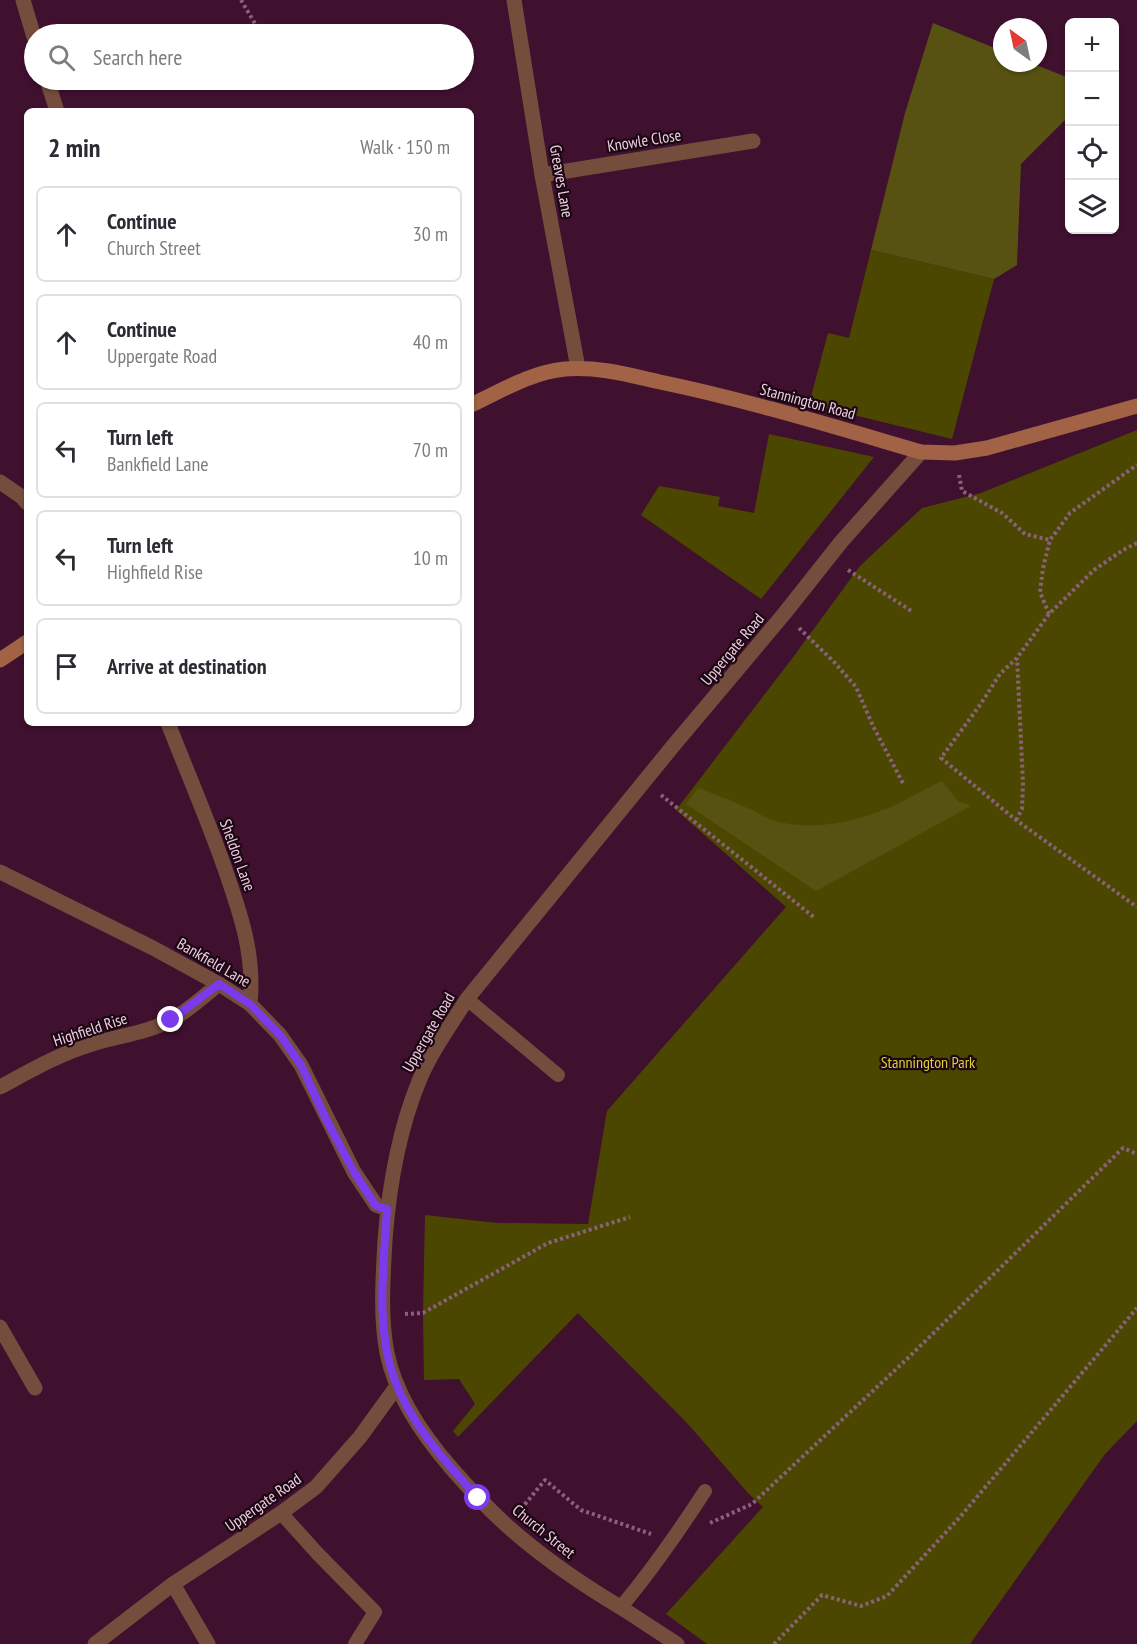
<!DOCTYPE html>
<html lang="en">
<head>
<meta charset="utf-8">
<style>
  body { margin:0; font-family:"PT Sans Narrow",sans-serif; background:#f2f2f3; color:#2b2b33 }
  .controls { position:absolute; right:18px; top:18px; display:grid; overflow:hidden; border-radius:9px; box-shadow:0 2px 4px #0004 }
  .controls button { width:54px; height:54px; display:grid; place-items:center; padding:0; border:0; border-bottom:2px solid #e1e1e2; background:#fff; color:#2b2b33; font:30px sans-serif }
  .compass { position:absolute; left:993px; top:18px; width:54px; height:54px; border-radius:50%; background:#fff; box-shadow:0 2px 4px #0004; rotate:327deg }
  .stop { position:absolute; width:18px; height:18px; margin:-14px; border:4px solid #7c3aed; border-radius:50%; background:#fff }
  .stop.end { background:#7c3aed; border-color:#fff; box-shadow:0 2px 6px #0008 }
  .list { margin:0; padding:0; list-style:none }
  h2 { display:flex; justify-content:space-between; align-items:center; height:78px; margin:0; padding:0 24px; font-size:26px }
  h2 small { font-size:20px; font-weight:400; color:#7c7c81 }
  .list li { display:grid; grid-template-columns:39px 1fr auto; gap:18px; align-items:center; box-sizing:border-box; height:96px; margin:0 12px 12px; padding:0 12px; border:2px solid #e1e1e2; border-radius:9px }
  .list b { display:block; font-size:22px; white-space:nowrap }
  .list p { margin:0; font-size:20px; white-space:nowrap; color:#7c7c81 }
  .list em { font-size:20px; font-style:normal; color:#7c7c81 }
  .icon { flex:none; width:33px; height:33px; fill:none; stroke:currentColor; stroke-width:2; stroke-linecap:round; stroke-linejoin:round }
  .map { position:relative; flex:none; width:1137px; height:1644px; overflow:hidden }
  .search { position:absolute; background:#fff; box-shadow:0 2px 4px #0004; left:24px; top:24px; width:450px; height:66px; display:flex; align-items:center; gap:15px; box-sizing:border-box; padding:0 21px; border-radius:33px; color:#7c7c81; font-size:22px }
  .panel { position:absolute; background:#fff; box-shadow:0 2px 4px #0004; left:24px; top:108px; width:450px; height:618px; border-radius:9px }
  .map>svg:first-child { display:block }
  .green { fill:#4c4700 }
  .forest { fill:#575212 }
  .lines { fill:none; stroke-linecap:round; stroke-linejoin:round }
  .path { stroke:#8a617a; stroke-width:4; stroke-dasharray:3 3; stroke-linecap:butt }
  .lane { stroke:#754d3c; stroke-width:14 }
  .street { stroke:#754d3c; stroke-width:15 }
  .secondary { stroke:#a26245; stroke-width:15 }
  .route { stroke:#7c3aed; stroke-width:8 }
  .labels { text-anchor:middle; stroke-width:4.5; stroke-linejoin:round; paint-order:stroke }
  .street-label { font-size:16px; fill:#eecedf; stroke:#1b0713 }
  .park-label { font-size:16px; fill:#dfd233; stroke:#1b0713 }
</style>
</head>
<body>
<div class="map">
<svg width="1137" height="1644" viewBox="0 0 1137 1644">
  <rect width="100%" height="100%" fill="#40102f"/>
  <!-- green -->
  <g class="green">
    <polygon points="871,250 994,279 952,439 809,404 828,333 849,338"/>
    <polygon points="1137,430 1137,1421 1105,1454 970,1644 707,1644 666,1614 763,1507 748,1493 688,1424 578,1313 458,1437 453,1431 475,1404 459,1379 424,1380 423,1313 425,1215 497,1223 588,1224 607,1111 786,907 676,810 791,660 860,566 922,508 981,493"/>
    <polygon points="769,434 874,457 761,599 641,515 659,486 720,497 718,506 754,513"/>
  </g>
  <!-- forest -->
  <g class="forest">
    <polygon points="933,23 1002,51 1002,63 1031,63 1069,78 1069,116 1021,164 1017,265 994,279 871,250 905,113"/>
    <path d="M942 781 958 801 971 806 816 891 686 804 698 788C714 794 730 800 745 807 756 811 767 820 779 822 820 832 868 819 905 800 917 794 929 787 942 781Z"/>
  </g>
  <g class="lines">
    <!-- path -->
    <g class="path">
      <polyline points="241,0 257,27 259,34"/>
      <polyline points="269,80 271,85"/>
      <polyline points="959,475 962,491 1002,513 1025,534 1050,540"/>
      <polyline points="1137,543 1123,550 1094,570 1049,614 1017,658 1000,674 980,705 941,758 1016,820 1137,907"/>
      <polyline points="848,570 913,612"/>
      <polyline points="1049,614 1040,592 1043,568 1050,540 1070,513 1137,465"/>
      <polyline points="799,628 835,663 856,687 873,726 904,785"/>
      <polyline points="661,795 815,918"/>
      <polyline points="1016,820 1022,809 1023,783 1017,658"/>
      <polyline points="405,1314 423,1313 548,1243 630,1217"/>
      <polyline points="521,1509 545,1480 581,1510 651,1534"/>
      <polyline points="710,1523 752,1504 909,1357 1123,1148 1137,1154"/>
      <polyline points="774,1644 822,1595 861,1606 887,1596 960,1517 1137,1308"/>
    </g>
    <!-- lane -->
    <g class="lane">
      <polyline points="467,999 558,1075"/>
      <polyline points="281,1513 318,1554 375,1612 355,1644"/>
      <path d="M621 1607C652 1570 679 1531 705 1491"/>
    </g>
    <!-- street -->
    <g class="street">
      <polyline points="23,0 34,37"/>
      <polyline points="514,0 542,175 578,368"/>
      <polyline points="47,80 57,111"/>
      <polyline points="542,175 753,141"/>
      <polyline points="0,482 22,497 27,503"/>
      <path d="M168 723C187 772 208 820 225 869 241 915 255 956 250 1004"/>
      <polyline points="0,872 153,948 219,984 250,1004 280,1035 301,1065 354,1172 376,1205 387,1209"/>
      <path d="M0 1087C30 1071 59 1054 92 1044 118 1036 147 1033 171 1020 188 1011 204 996 219 984"/>
      <polyline points="0,1327 35,1388"/>
      <polyline points="173,1584 208,1644"/>
      <polyline points="95,1644 173,1584 281,1513 316,1487 360,1437 397,1386"/>
      <path d="M677 1644C658 1632 639 1619 620 1607 585 1586 551 1563 520 1537 496 1517 474 1494 453 1470 424 1437 396 1397 387 1353 380 1316 383 1277 385 1240 389 1187 399 1130 419 1081 431 1052 450 1026 467 999L673 746 784 614 841 542 921 452"/>
    </g>
    <!-- secondary -->
    <g class="secondary">
      <path d="M471 405C501 391 532 372 565 369 597 366 629 375 660 382 747 400 835 427 921 452L955 453 987 448 1137 406"/>
      <polyline points="0,660 27,642"/>
    </g>
  </g>
  <g class="lines">
    <!-- route -->
    <path class="route" d="M171 1020 219 984 250 1004 280 1035 301 1065 326 1119 354 1172 376 1206 387 1209C384 1265 375 1325 394 1378 411 1425 446 1462 478 1498"/>
  </g>
  <g class="labels">
    <!-- street labels -->
    <g class="street-label">
      <text transform="translate(644 140) rotate(-9)" y="6">Knowle Close</text>
      <text transform="translate(562 181) rotate(80)" y="6">Greaves Lane</text>
      <text transform="translate(808 401) rotate(15)" y="6">Stannington Road</text>
      <text transform="translate(732 649) rotate(-50)" y="6">Uppergate Road</text>
      <text transform="translate(238 855) rotate(70)" y="6">Sheldon Lane</text>
      <text transform="translate(214 962) rotate(30)" y="6">Bankfield Lane</text>
      <text transform="translate(90 1029) rotate(-18)" y="6">Highfield Rise</text>
      <text transform="translate(428 1032) rotate(-60)" y="6">Uppergate Road</text>
      <text transform="translate(263 1502) rotate(-35)" y="6">Uppergate Road</text>
      <text transform="translate(544 1531) rotate(39)" y="6">Church Street</text>
    </g>
    <!-- park labels -->
    <g class="park-label">
      <text x="928" y="1068">Stannington Park</text>
    </g>
  </g>
</svg>
<div class="controls">
<button>+</button>
<button>−</button>
<button><svg class="icon" aria-label="locate" viewBox="0 0 24 24"><circle cx="12" cy="12" r="6"/><path d="M12 2v4M12 18v4M2 12h4M18 12h4"/></svg></button>
<button><svg class="icon" aria-label="layers" viewBox="0 0 24 24"><path d="M12 4l9 5-9 5-9-5zM3 14l9 5 9-5"/></svg></button>
</div>
<svg class="compass" viewBox="-18 -18 36 36"><path d="M0-13l5 13h-10z" fill="#e53935"/><path d="M0 13l5-13h-10z" fill="#7c7c81"/></svg>
<div class="stop" style="left:478px;top:1498px"></div>
<div class="stop end" style="left:171px;top:1020px"></div>
<div class="search"><svg class="icon" aria-label="search" viewBox="0 0 24 24"><circle cx="10" cy="10" r="6"/><path d="M15 15l6 6"/></svg>Search here</div>
<section class="panel">
<h2>2 min<small>Walk · 150 m</small></h2>
<ul class="list">
<li><svg class="icon" aria-label="ahead" viewBox="0 0 24 24"><path d="M12 20V5M6 11l6-6 6 6"/></svg><div><b>Continue</b><p>Church Street</p></div><em>30 m</em></li>
<li><svg class="icon" aria-label="ahead" viewBox="0 0 24 24"><path d="M12 20V5M6 11l6-6 6 6"/></svg><div><b>Continue</b><p>Uppergate Road</p></div><em>40 m</em></li>
<li><svg class="icon" aria-label="left" viewBox="0 0 24 24"><path d="M17 20v-9H6M10 6l-5 5 5 5"/></svg><div><b>Turn left</b><p>Bankfield Lane</p></div><em>70 m</em></li>
<li><svg class="icon" aria-label="left" viewBox="0 0 24 24"><path d="M17 20v-9H6M10 6l-5 5 5 5"/></svg><div><b>Turn left</b><p>Highfield Rise</p></div><em>10 m</em></li>
<li><svg class="icon" aria-label="arrive" viewBox="0 0 24 24"><path d="M6 21V4h12l-3 4 3 4H6"/></svg><div><b>Arrive at destination</b></div></li>
</ul>
</section>
</div>
</body>
</html>
